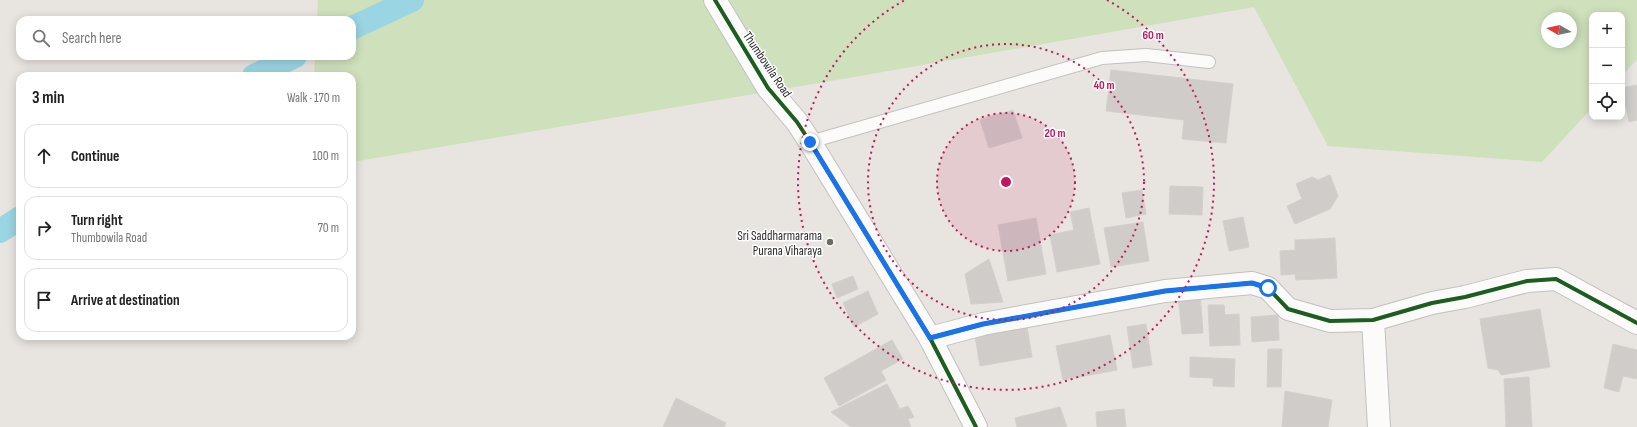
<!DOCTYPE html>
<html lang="en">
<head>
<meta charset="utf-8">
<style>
  body { margin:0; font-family:"Sofia Sans Condensed",sans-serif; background:#f6f6f6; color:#222 }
  .controls { position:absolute; right:12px; top:12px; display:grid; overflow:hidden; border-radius:8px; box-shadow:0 2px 10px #0003 }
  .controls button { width:36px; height:36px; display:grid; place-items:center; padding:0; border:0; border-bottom:1px solid #e0e0e0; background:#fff; color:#222; font:20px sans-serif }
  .compass { position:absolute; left:1541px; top:12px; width:36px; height:36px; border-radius:50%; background:#fff; box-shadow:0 2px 10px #0003; rotate:279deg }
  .stop { position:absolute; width:12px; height:12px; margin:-9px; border:3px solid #1a73e8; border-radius:50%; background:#fff }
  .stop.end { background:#1a73e8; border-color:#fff; box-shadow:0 1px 4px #0008 }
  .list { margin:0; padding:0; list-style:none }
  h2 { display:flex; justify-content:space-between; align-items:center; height:52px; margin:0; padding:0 16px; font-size:17px }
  h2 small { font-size:13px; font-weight:400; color:#767676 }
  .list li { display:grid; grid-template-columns:26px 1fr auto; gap:12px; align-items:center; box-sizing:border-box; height:64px; margin:0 8px 8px; padding:0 8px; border:1px solid #e0e0e0; border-radius:12px }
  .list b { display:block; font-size:15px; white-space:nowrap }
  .list p { margin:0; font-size:13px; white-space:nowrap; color:#767676 }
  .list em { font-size:13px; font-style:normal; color:#767676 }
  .icon { flex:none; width:22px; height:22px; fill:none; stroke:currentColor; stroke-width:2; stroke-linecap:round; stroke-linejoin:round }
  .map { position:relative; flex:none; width:1637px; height:427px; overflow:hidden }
  .search { position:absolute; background:#fff; box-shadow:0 2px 10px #0003; left:16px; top:16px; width:340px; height:44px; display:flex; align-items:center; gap:10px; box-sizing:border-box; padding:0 14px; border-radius:12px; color:#767676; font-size:15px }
  .panel { position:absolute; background:#fff; box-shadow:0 2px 10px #0003; left:16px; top:72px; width:340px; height:268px; border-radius:12px }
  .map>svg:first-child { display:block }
  .green { fill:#cee0bc; fill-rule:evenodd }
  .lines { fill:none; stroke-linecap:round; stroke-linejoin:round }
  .canal { stroke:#9ad5e3; stroke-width:24 }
  .building { fill:#cfccca; stroke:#d3d0cc }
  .service-casing { stroke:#c2c1c1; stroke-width:14 }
  .minor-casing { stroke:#c2c1c1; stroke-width:24 }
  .tertiary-casing { stroke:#c2c1c1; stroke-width:24 }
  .service { stroke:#fcfbfa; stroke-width:12 }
  .minor { stroke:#fcfbfa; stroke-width:22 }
  .tertiary { stroke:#fcfbfa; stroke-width:22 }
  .cycleway-casing { stroke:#fff; stroke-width:6 }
  .cycleway { stroke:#1b5e20; stroke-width:4 }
  .route { stroke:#1a73e8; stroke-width:5 }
  .ring { fill:none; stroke:#c2185b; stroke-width:2; stroke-dasharray:2 4 }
  .poi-dot { fill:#6c6b6a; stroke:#fff; stroke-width:1.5 }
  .labels { text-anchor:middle; stroke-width:3; stroke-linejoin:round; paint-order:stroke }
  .street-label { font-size:13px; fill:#2a2a2a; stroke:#fff }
  .poi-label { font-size:13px; fill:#2a2a2a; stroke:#fff; text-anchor:end }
  .centre { fill:#c2185b; stroke:#fff; stroke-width:2 }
  .ring-label { font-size:12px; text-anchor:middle; font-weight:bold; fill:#c2185b; stroke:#fff; stroke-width:3; stroke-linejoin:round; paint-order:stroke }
</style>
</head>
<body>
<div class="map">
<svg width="1637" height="427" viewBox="0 0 1637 427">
  <rect width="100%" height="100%" fill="#e8e4e0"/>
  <!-- green -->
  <path class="green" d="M318 0H1637V59L1622 76V15H1592V108L1542 162 1328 146 1254 7 854 77 352 162V76H314L315 56H352V20H317ZM1547 18H1571V42H1547Z"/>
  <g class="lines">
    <!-- canal -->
    <g class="canal">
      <polyline points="352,28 412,0"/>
      <polyline points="254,76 295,56"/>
      <polyline points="0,231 20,218"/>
    </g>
  </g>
  <!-- building -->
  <g class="building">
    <polygon points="1111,70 1233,84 1226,143 1182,139 1184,120 1106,111"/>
    <polygon points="1637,85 1637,120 1629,122 1622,88"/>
    <polygon points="1013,110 1022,138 989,148 980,120"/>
    <polygon points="1330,175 1338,196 1330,209 1295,224 1287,206 1302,199 1296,184 1312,177 1318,180"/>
    <polygon points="1170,186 1203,187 1202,215 1169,214"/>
    <polygon points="1142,190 1146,214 1126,218 1122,193"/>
    <polygon points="1089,208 1100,264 1057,272 1050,235 1074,230 1070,212"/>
    <polygon points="1243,217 1249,247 1229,251 1223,221"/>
    <polygon points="1036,218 1046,274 1008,281 998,225"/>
    <polygon points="1143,222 1149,261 1111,267 1104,228"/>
    <polygon points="1335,238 1337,278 1296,280 1295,274 1281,275 1280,251 1295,250 1295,240"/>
    <polygon points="989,259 1003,302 971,304 965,274"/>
    <polygon points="853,276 858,289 837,298 832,284"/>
    <polygon points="868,291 878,314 854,327 843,303"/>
    <polygon points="1200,292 1203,333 1182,334 1178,294"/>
    <polygon points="1208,305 1224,305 1225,315 1239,314 1240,345 1210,346"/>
    <polygon points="1540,309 1550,367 1501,375 1498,370 1488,368 1480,319"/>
    <polygon points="1278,315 1279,340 1252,342 1251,317"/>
    <polygon points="1146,324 1152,365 1133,368 1127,327"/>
    <polygon points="1027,327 1032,357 980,366 975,336"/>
    <polygon points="1110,335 1117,370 1063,380 1056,346"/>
    <polygon points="892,340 903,359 881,371 886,380 839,406 824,378"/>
    <polygon points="1613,344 1637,350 1637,379 1623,376 1619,392 1604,388"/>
    <polygon points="1268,349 1282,349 1281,387 1267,387"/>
    <polygon points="1190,357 1235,359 1234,387 1213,386 1213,378 1190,377"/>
    <polygon points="1529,377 1532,427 1506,427 1504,379"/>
    <polygon points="887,384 900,409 908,406 914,417 908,419 911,427 851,427 831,412"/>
    <polygon points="1285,391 1332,400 1328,427 1282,427"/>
    <polygon points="676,398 726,423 724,427 663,427"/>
    <polygon points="1060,407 1067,427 1017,427 1015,418"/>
    <polygon points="1124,409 1126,427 1097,427 1096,412"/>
  </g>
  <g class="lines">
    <!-- service casing -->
    <g class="service-casing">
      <polyline id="service" points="810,142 1102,58 1146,55 1209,62"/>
    </g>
    <!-- minor casing -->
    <g class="minor-casing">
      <g id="minor">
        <polyline points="1373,320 1379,427"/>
        <polyline points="930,338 983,324 1165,291 1252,283 1268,288 1288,309 1330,321 1373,320 1432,303 1465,297 1527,281 1556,279 1637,323"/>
      </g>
    </g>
    <!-- tertiary casing -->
    <g class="tertiary-casing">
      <polyline id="tertiary" points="715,0 768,88 797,122 810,142 930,338 976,427"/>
    </g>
    <!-- service -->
    <use href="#service" class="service"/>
    <!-- minor -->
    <use href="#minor" class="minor"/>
    <!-- tertiary -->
    <use href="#tertiary" class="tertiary"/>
    <!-- cycleway casing -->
    <g class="cycleway-casing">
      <g id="cycleway">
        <polyline points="715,0 768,88 797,122 810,142 930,338 976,427"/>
        <polyline points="930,338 983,324 1165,291 1252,283 1268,288 1288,309 1330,321 1373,320 1432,303 1465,297 1527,281 1556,279 1637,323"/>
      </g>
    </g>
    <!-- cycleway -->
    <use href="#cycleway" class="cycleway"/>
  </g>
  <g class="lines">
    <!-- route -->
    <polyline class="route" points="810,142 930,338 983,324 1165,291 1252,283 1268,288"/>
  </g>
  <!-- distance rings -->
  <circle cx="1006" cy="182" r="69" fill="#c2185b" fill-opacity=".12"/>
  <g class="ring">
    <circle cx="1006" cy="182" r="69"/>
    <circle cx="1006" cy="182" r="138"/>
    <path d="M1107 0A208 208 0 1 1 905 0"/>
  </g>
  <!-- markers -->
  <circle class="poi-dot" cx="830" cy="242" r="4"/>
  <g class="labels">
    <!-- street labels -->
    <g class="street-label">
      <text transform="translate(768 64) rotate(56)" y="5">Thumbowila Road</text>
    </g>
    <!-- poi labels -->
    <g class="poi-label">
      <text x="822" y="240">Sri Saddharmarama<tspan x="822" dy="15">Purana Viharaya</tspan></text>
    </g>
  </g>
  <circle cx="1006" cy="182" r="6" class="centre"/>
  <g class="ring-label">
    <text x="1153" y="39">60 m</text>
    <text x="1104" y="89">40 m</text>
    <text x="1055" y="137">20 m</text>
  </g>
</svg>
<div class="controls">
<button>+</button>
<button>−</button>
<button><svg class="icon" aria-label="locate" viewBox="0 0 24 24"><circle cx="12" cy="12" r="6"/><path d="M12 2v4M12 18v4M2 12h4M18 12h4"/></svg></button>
</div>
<svg class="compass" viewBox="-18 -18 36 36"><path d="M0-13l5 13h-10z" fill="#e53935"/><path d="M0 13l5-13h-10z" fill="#767676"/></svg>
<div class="stop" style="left:1268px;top:288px"></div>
<div class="stop end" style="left:810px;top:142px"></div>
<div class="search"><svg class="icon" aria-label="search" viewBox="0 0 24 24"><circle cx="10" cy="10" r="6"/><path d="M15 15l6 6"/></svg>Search here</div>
<section class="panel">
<h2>3 min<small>Walk · 170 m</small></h2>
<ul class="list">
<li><svg class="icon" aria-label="ahead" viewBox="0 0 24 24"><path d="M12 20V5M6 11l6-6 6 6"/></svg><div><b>Continue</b></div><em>100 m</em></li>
<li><svg class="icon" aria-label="right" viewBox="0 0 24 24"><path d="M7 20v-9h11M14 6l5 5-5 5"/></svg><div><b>Turn right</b><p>Thumbowila Road</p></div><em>70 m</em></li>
<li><svg class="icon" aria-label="arrive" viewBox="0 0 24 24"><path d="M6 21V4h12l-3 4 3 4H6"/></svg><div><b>Arrive at destination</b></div></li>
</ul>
</section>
</div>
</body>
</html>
